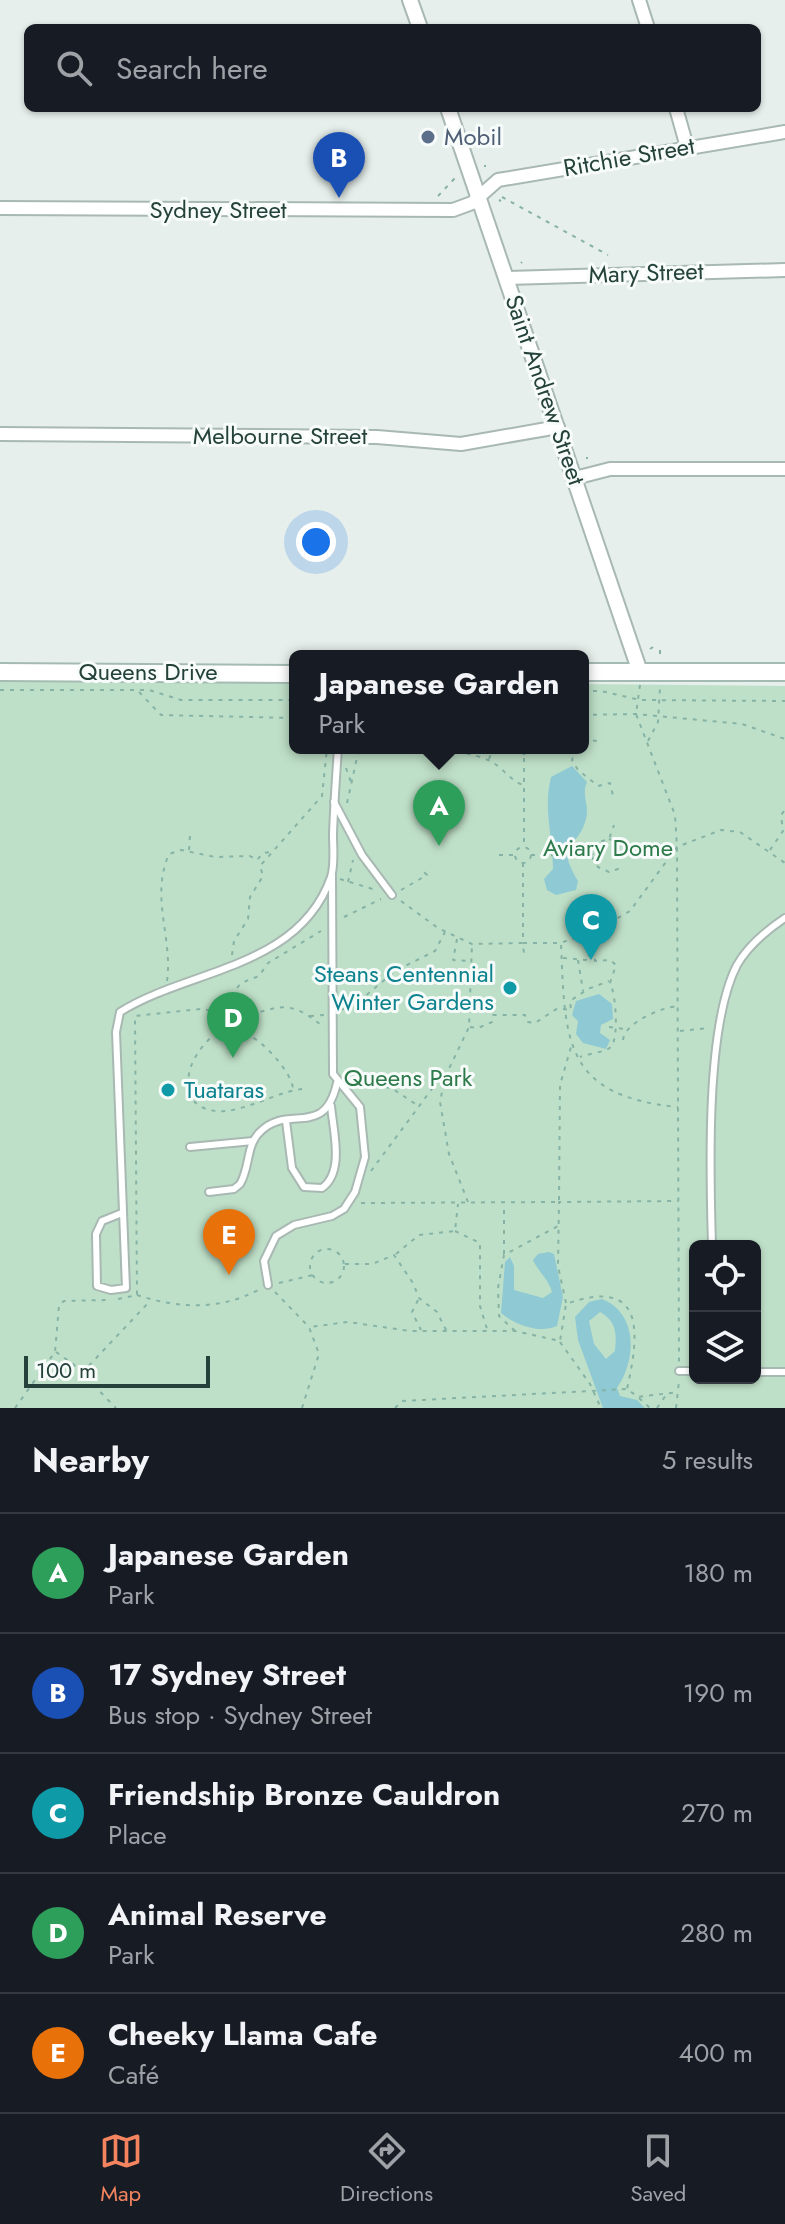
<!DOCTYPE html>
<html lang="en">
<head>
<meta charset="utf-8">
<style>
  body { margin:0; font-family:Jost,sans-serif; background:#20242c; color:#f1f3f6 }
  .controls { position:absolute; right:24px; bottom:24px; display:grid; overflow:hidden; border-radius:12px; box-shadow:0 2px 6px #0004 }
  .controls button { width:72px; height:72px; display:grid; place-items:center; padding:0; border:0; border-bottom:2px solid #363941; background:#171b24; color:#f1f3f6; font:40px sans-serif }
  .scale { position:absolute; left:24px; bottom:20px; width:186px; box-sizing:border-box; padding-left:8px; border:4px solid #24423a; border-top:0; font-size:22px; line-height:28px; white-space:nowrap; color:#24423a; -webkit-text-stroke:6px #f7fbf9; paint-order:stroke }
  .you { position:absolute; left:316px; top:542px; width:28px; height:28px; margin:-20px; border:6px solid #fff; border-radius:50%; background:#1a73e8; box-shadow:0 0 0 12px #1a73e833 }
  .badge { display:grid; place-items:center; width:52px; height:52px; border-radius:50%; background:#f4845f; color:#fff; font-size:26px; font-weight:700 }
  .pin { position:absolute; translate:-50% -66px; filter:drop-shadow(0 2px 4px #0008) }
  .pin::after { content:''; position:absolute; top:42px; width:28px; height:24px; background:inherit; clip-path:polygon(0 0,100% 0,50% 100%) }
  .popup { position:absolute; left:289px; top:650px; width:300px; height:104px; box-sizing:border-box; display:grid; place-content:center; border-radius:12px; background:#171b24; filter:drop-shadow(0 2px 6px #0005); font-size:26px; white-space:nowrap; color:#9ea1a6 }
  .popup b { font-size:30px; color:#f1f3f6 }
  .popup::after { content:''; position:absolute; left:50%; top:100%; margin-left:-16px; border:16px solid transparent; border-top-color:#171b24 }
  .list { margin:0; padding:0; list-style:none }
  h2 { display:flex; justify-content:space-between; align-items:center; height:104px; margin:0; padding:0 32px; font-size:34px }
  h2 small { font-size:26px; font-weight:400; color:#9ea1a6 }
  .list li { display:grid; grid-template-columns:52px 1fr auto; gap:24px; align-items:center; box-sizing:border-box; height:120px; padding:0 32px; border-top:2px solid #363941 }
  .list b { display:block; font-size:30px; white-space:nowrap }
  .list p { margin:0; font-size:26px; white-space:nowrap; color:#9ea1a6 }
  .list em { font-size:26px; font-style:normal; color:#9ea1a6 }
  .icon { flex:none; width:44px; height:44px; fill:none; stroke:currentColor; stroke-width:2; stroke-linecap:round; stroke-linejoin:round }
  .map { position:relative; flex:none; width:785px; height:1408px; overflow:hidden }
  .search { position:absolute; background:#171b24; box-shadow:0 2px 6px #0004; left:24px; right:24px; top:24px; height:88px; display:flex; align-items:center; gap:20px; box-sizing:border-box; padding:0 28px; border-radius:12px; color:#9ea1a6; font-size:30px }
  .sheet { height:704px; background:#171b24 }
  nav { display:flex; justify-content:space-around; align-items:center; box-sizing:border-box; height:112px; border-top:2px solid #363941; background:#171b24; font-size:22px; color:#9ea1a6 }
  nav a { display:grid; justify-items:center; gap:4px }
  nav .on { color:#f4845f }
  .map>svg:first-child { display:block }
  .green { fill:#bfe0c8; fill-rule:evenodd }
  .water { fill:#8ec9d4; fill-rule:evenodd }
  .lines { fill:none; stroke-linecap:round; stroke-linejoin:round }
  .service-casing { stroke:#a8b8b2; stroke-width:10 }
  .minor-casing { stroke:#a8b8b2; stroke-width:16 }
  .tertiary-casing { stroke:#a8b8b2; stroke-width:18 }
  .secondary-casing { stroke:#a4bbb3; stroke-width:20 }
  .path { stroke:#86b3a5; stroke-width:2; stroke-dasharray:4 6; stroke-linecap:butt }
  .service { stroke:#fff; stroke-width:6 }
  .minor { stroke:#fff; stroke-width:12 }
  .tertiary { stroke:#fff; stroke-width:14 }
  .secondary { stroke:#fff; stroke-width:16 }
  .service-dot { fill:#5c6f8a; stroke:#f7fbf9; stroke-width:3 }
  .culture-dot { fill:#0f9aa8; stroke:#f7fbf9; stroke-width:3 }
  .labels { text-anchor:middle; stroke-width:6; stroke-linejoin:round; paint-order:stroke }
  .service-label { font-size:24px; fill:#4e5e75; stroke:#f7fbf9; text-anchor:start }
  .street-label { font-size:24px; fill:#24423a; stroke:#f7fbf9 }
  .park-label { font-size:24px; fill:#2d7a4b; stroke:#f7fbf9 }
  .culture-label { font-size:24px; fill:#0d838f; stroke:#f7fbf9; text-anchor:end }
</style>
</head>
<body>
<div class="map">
<svg width="785" height="1408" viewBox="0 0 785 1408">
  <rect width="100%" height="100%" fill="#e6efeb"/>
  <!-- green -->
  <path class="green" d="M0 681 295 682V748H583V684L785 686V1408H0ZM695 1246H755V1378H695Z"/>
  <!-- water -->
  <g class="water">
    <path d="M572 766 587 782C581 795 590 805 586 819 577 852 554 839 578 881L576 890 556 895 547 890 544 879 553 869C553 835 543 810 551 777Z"/>
    <polygon points="599,994 612,1004 613,1019 601,1025 600,1033 610,1040 606,1049 583,1043 576,1034 578,1021 572,1015 576,1001"/>
    <path d="M549 1252 554 1254 563 1297 557 1326C540 1334 515 1325 501 1313L505 1262 510 1257 514 1266V1290L543 1298 552 1292C548 1278 539 1273 533 1260L538 1254Z"/>
    <path d="M602 1299C638 1313 637 1360 617 1388L620 1396 637 1400 645 1408H603L578 1340 575 1317 589 1302ZM600 1312C616 1321 617 1333 615 1351L606 1359 594 1344 589 1321Z"/>
  </g>
  <g class="lines">
    <!-- service casing -->
    <g class="service-casing">
      <g id="service">
        <polyline points="334,802 362,855 392,895"/>
        <path d="M286 1121 292 1168 304 1187 322 1188C345 1172 333 1130 331 1106"/>
        <polyline points="190,1147 253,1141"/>
        <path d="M209 1192 234 1189 240 1184C250 1168 246 1145 260 1132 288 1103 324 1140 337 1083"/>
        <path d="M122 1213 102 1221 96 1234 97 1286 111 1290 126 1288 116 1032 120 1012C188 969 299 969 331 877 335 865 333 848 333 834 334 806 336 777 338 748"/>
        <path d="M712 1246C710 1175 705 1027 737 965 748 946 767 930 785 918"/>
        <polyline points="268,1285 264,1261 276,1236 294,1225 332,1216 344,1209 355,1192 365,1157 360,1107 333,1074 332,876"/>
        <polyline points="679,1371 695,1371"/>
        <polyline points="755,1372 785,1372"/>
      </g>
    </g>
    <!-- minor casing -->
    <g class="minor-casing">
      <g id="minor">
        <polyline points="639,0 648,28"/>
        <polyline points="676,108 687,147"/>
        <polyline points="0,208 453,210 472,203 498,180 785,132"/>
        <polyline points="507,278 785,270"/>
        <polyline points="0,434 377,437 461,444 558,427"/>
        <polyline points="575,478 610,469 785,469"/>
      </g>
    </g>
    <!-- tertiary casing -->
    <g class="tertiary-casing">
      <g id="tertiary">
        <polyline points="410,0 420,28"/>
        <polyline points="448,108 640,672"/>
      </g>
    </g>
    <!-- secondary casing -->
    <g class="secondary-casing">
      <g id="secondary">
        <polyline points="0,672 295,674"/>
        <polyline points="583,672 785,672"/>
      </g>
    </g>
    <!-- path -->
    <g class="path">
      <polyline points="485,167 485,165"/>
      <polyline points="438,196 455,178"/>
      <polyline points="502,197 608,255"/>
      <polyline points="499,200 501,201"/>
      <polyline points="521,263 522,262"/>
      <polyline points="587,459 587,457"/>
      <polyline points="650,649 653,647"/>
      <polyline points="660,650 660,656"/>
      <polyline points="640,685 636,714 675,815 677,847 679,1363"/>
      <polyline points="0,690 149,690 181,700 295,700"/>
      <polyline points="583,691 601,691 640,700 785,701"/>
      <polyline points="139,692 161,715 295,718"/>
      <polyline points="583,715 636,714 742,724 785,739"/>
      <polyline points="583,739 597,741"/>
      <polyline points="648,741 658,722 660,688"/>
      <polyline points="513,748 524,754 535,748"/>
      <polyline points="524,748 524,847"/>
      <polyline points="576,748 572,760 578,770 598,786 610,783 614,800"/>
      <polyline points="489,759 493,748"/>
      <polyline points="346,768 352,785"/>
      <path d="M347 803 358 753C398 752 451 744 488 760 502 766 509 780 523 785"/>
      <polyline points="609,839 620,843 626,856"/>
      <circle cx="523" cy="855" r="8"/>
      <polyline points="189,850 190,836"/>
      <polyline points="770,850 783,831 781,815 785,810"/>
      <polyline points="499,855 514,855"/>
      <polyline points="531,855 592,856 596,843 609,839 614,825"/>
      <polyline points="592,857 598,867 609,872 621,868"/>
      <path d="M523 863V943H561C565 1040 563 1096 678 1107"/>
      <polyline points="340,879 376,890"/>
      <polyline points="348,882 353,860"/>
      <polyline points="401,890 427,875 421,869"/>
      <polyline points="401,901 438,928 472,944 523,943 524,955"/>
      <polyline points="344,917 381,899"/>
      <polyline points="457,939 453,960 471,961"/>
      <polyline points="563,942 590,934 630,911 677,847 721,830 740,832 785,863"/>
      <polyline points="232,955 234,941 248,919 250,897 263,876 260,866 322,796 327,748"/>
      <path d="M563 958 586 960V955L595 956V961L610 960 616 965 610 983C616 994 619 1038 611 1047 606 1052 587 1054 580 1057"/>
      <polyline points="578,960 583,991"/>
      <path d="M167 981C173 938 150 897 169 854L181 850 215 857 250 856 257 860 263 853 272 852"/>
      <polyline points="563,1009 571,1010 570,1001 588,989 609,981"/>
      <polyline points="341,1010 357,1003 395,971 435,951 445,932"/>
      <polyline points="310,1016 324,1015"/>
      <path d="M228 1023C234 1031 241 1031 250 1036 265 1043 292 1073 293 1089"/>
      <polyline points="470,1027 478,1028 492,1022 493,1015 525,1015 527,1022 535,1023 561,1006"/>
      <polyline points="609,1027 626,1029"/>
      <polyline points="680,1031 709,1028"/>
      <path d="M623 1040C625 1022 661 1008 677 1006"/>
      <polyline points="347,1076 393,1089 417,1105"/>
      <path d="M302 1089C269 1092 218 1131 191 1098 180 1066 204 1041 228 1023L229 1013C270 1021 278 988 322 1026"/>
      <polyline points="371,1171 437,1082 445,1077"/>
      <polyline points="468,1202 449,1154 440,1102 445,1077 469,1027 472,944"/>
      <polyline points="361,1203 559,1202 560,1085 571,1047"/>
      <polyline points="455,1231 480,1243 480,1306 487,1329"/>
      <circle cx="327" cy="1266" r="17"/>
      <polyline points="396,1254 419,1235 455,1231 458,1204"/>
      <polyline points="504,1254 504,1205"/>
      <polyline points="345,1264 372,1264 394,1255 413,1283 419,1298 437,1312 447,1332"/>
      <polyline points="279,1283 313,1275"/>
      <polyline points="275,1292 309,1327"/>
      <path d="M137 1295C177 1308 219 1311 258 1290"/>
      <polyline points="118,1299 137,1295 135,1016 200,1009 229,1013 233,993 241,983 259,976 268,963 321,931"/>
      <polyline points="418,1300 412,1312 421,1330"/>
      <polyline points="566,1303 558,1266 559,1202 678,1201"/>
      <polyline points="515,1331 499,1316 498,1288 504,1255 558,1226"/>
      <polyline points="560,1342 590,1384 601,1408"/>
      <polyline points="56,1352 73,1364 116,1408"/>
      <polyline points="82,1373 150,1301"/>
      <polyline points="639,1398 650,1408"/>
      <polyline points="15,1408 55,1352 59,1305 64,1301 108,1300"/>
      <path d="M302 1408 319 1354 309 1327 348 1322 410 1331H515L560 1341 566 1304C645 1276 640 1332 627 1389"/>
      <polyline points="395,1408 402,1401 627,1389 638,1397 678,1392"/>
      <polyline points="657,1408 666,1395"/>
      <polyline points="676,1408 679,1381"/>
    </g>
    <!-- service -->
    <use href="#service" class="service"/>
    <!-- minor -->
    <use href="#minor" class="minor"/>
    <!-- tertiary -->
    <use href="#tertiary" class="tertiary"/>
    <!-- secondary -->
    <use href="#secondary" class="secondary"/>
  </g>
  <!-- markers -->
  <circle class="service-dot" cx="428" cy="137" r="8"/>
  <g class="culture-dot">
    <circle cx="510" cy="988" r="8"/>
    <circle cx="168" cy="1090" r="8"/>
  </g>
  <g class="labels">
    <!-- service labels -->
    <g class="service-label">
      <text x="444" y="145">Mobil</text>
    </g>
    <!-- street labels -->
    <g class="street-label">
      <text transform="translate(629 157) rotate(-10)" y="8">Ritchie Street</text>
      <text x="218" y="218">Sydney Street</text>
      <text transform="translate(646 273) rotate(-2)" y="8">Mary Street</text>
      <text transform="translate(545 390) rotate(71)" y="8">Saint Andrew Street</text>
      <text x="280" y="444">Melbourne Street</text>
      <text x="148" y="680">Queens Drive</text>
    </g>
    <!-- park labels -->
    <g class="park-label">
      <text x="608" y="856">Aviary Dome</text>
      <text x="408" y="1086">Queens Park</text>
    </g>
    <!-- culture labels -->
    <g class="culture-label">
      <text x="494" y="982">Steans Centennial<tspan x="494" dy="28">Winter Gardens</tspan></text>
      <text x="184" y="1098" text-anchor="start">Tuataras</text>
    </g>
  </g>
</svg>
<div class="controls">
<button><svg class="icon" aria-label="locate" viewBox="0 0 24 24"><circle cx="12" cy="12" r="6"/><path d="M12 2v4M12 18v4M2 12h4M18 12h4"/></svg></button>
<button><svg class="icon" aria-label="layers" viewBox="0 0 24 24"><path d="M12 4l9 5-9 5-9-5zM3 14l9 5 9-5"/></svg></button>
</div>
<div class="scale">100 m</div>
<div class="you"></div>
<div class="pin badge" style="left:439px;top:846px;background:#2e9e5b">A</div>
<div class="popup"><b>Japanese Garden</b>Park</div>
<div class="pin badge" style="left:339px;top:198px;background:#1a4fb4">B</div>
<div class="pin badge" style="left:591px;top:960px;background:#0f9aa8">C</div>
<div class="pin badge" style="left:233px;top:1058px;background:#2e9e5b">D</div>
<div class="pin badge" style="left:229px;top:1275px;background:#e8710a">E</div>
<div class="search"><svg class="icon" aria-label="search" viewBox="0 0 24 24"><circle cx="10" cy="10" r="6"/><path d="M15 15l6 6"/></svg>Search here</div>
</div>
<section class="sheet">
<h2>Nearby<small>5 results</small></h2>
<ul class="list">
<li><span class="badge" style="background:#2e9e5b">A</span><div><b>Japanese Garden</b><p>Park</p></div><em>180 m</em></li>
<li><span class="badge" style="background:#1a4fb4">B</span><div><b>17 Sydney Street</b><p>Bus stop · Sydney Street</p></div><em>190 m</em></li>
<li><span class="badge" style="background:#0f9aa8">C</span><div><b>Friendship Bronze Cauldron</b><p>Place</p></div><em>270 m</em></li>
<li><span class="badge" style="background:#2e9e5b">D</span><div><b>Animal Reserve</b><p>Park</p></div><em>280 m</em></li>
<li><span class="badge" style="background:#e8710a">E</span><div><b>Cheeky Llama Cafe</b><p>Café</p></div><em>400 m</em></li>
</ul>
</section>
<nav>
<a class="on"><svg class="icon" aria-label="map" viewBox="0 0 24 24"><path d="M3 6l6-2 6 2 6-2v14l-6 2-6-2-6 2zM9 4v14M15 6v14"/></svg>Map</a>
<a><svg class="icon" aria-label="directions" viewBox="0 0 24 24"><path d="M12 3l9 9-9 9-9-9zM9 14v-3h6M13 9l2 2-2 2"/></svg>Directions</a>
<a><svg class="icon" aria-label="saved" viewBox="0 0 24 24"><path d="M7 4h10v16l-5-4-5 4z"/></svg>Saved</a>
</nav>
</body>
</html>
